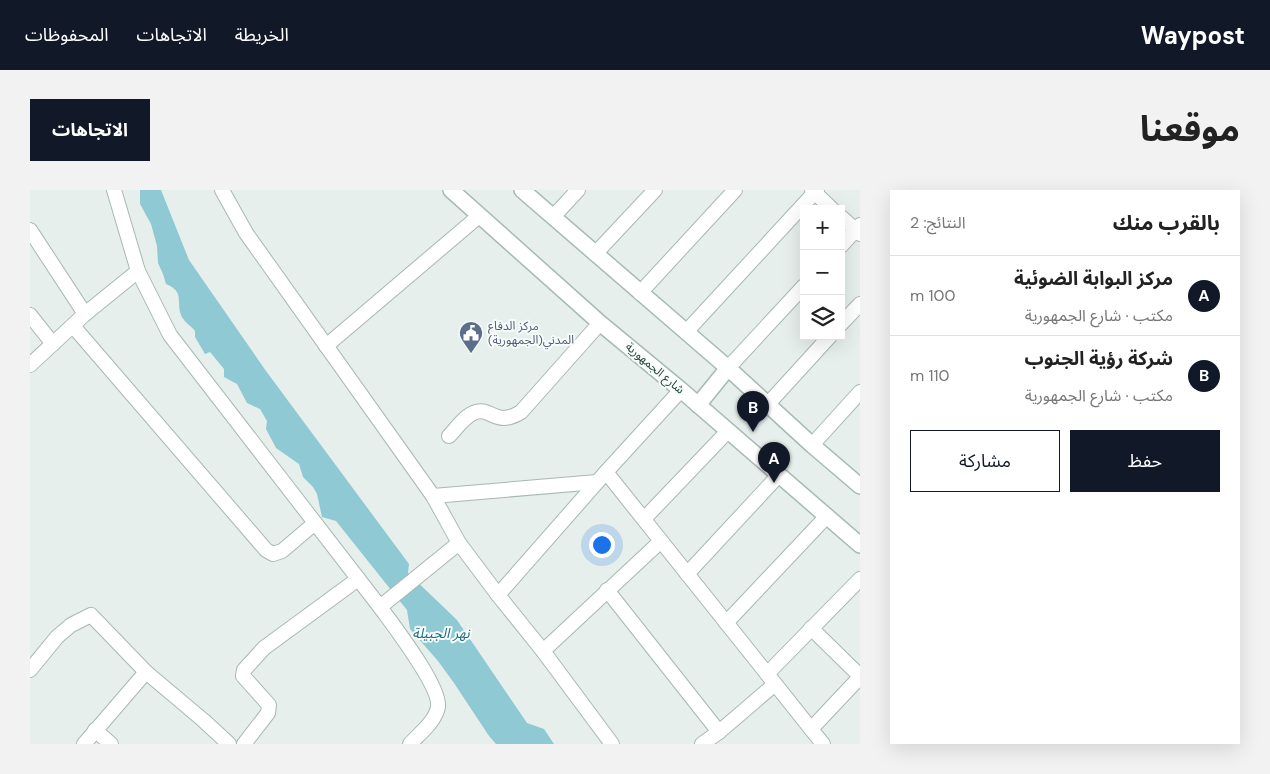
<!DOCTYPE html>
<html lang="ar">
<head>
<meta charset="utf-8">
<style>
  body { margin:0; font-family:"DM Sans","Noto Sans Arabic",sans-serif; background:#f2f2f2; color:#222; direction:rtl }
  .controls { position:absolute; right:15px; top:15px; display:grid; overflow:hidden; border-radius:0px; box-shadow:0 5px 20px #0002 }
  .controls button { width:45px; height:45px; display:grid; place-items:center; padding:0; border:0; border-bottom:1px solid #e0e0e0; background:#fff; color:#222; font:25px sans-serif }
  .you { position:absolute; left:571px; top:354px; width:18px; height:18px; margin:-12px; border:4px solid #fff; border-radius:50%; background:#1a73e8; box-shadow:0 0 0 8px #1a73e833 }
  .badge { display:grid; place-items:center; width:32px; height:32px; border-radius:50%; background:#111827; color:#fff; font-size:16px; font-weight:700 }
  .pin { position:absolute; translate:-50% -41px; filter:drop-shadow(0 1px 2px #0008) }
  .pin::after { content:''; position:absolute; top:26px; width:18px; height:15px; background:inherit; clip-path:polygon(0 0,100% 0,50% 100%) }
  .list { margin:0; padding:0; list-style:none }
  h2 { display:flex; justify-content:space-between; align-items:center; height:65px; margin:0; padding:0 20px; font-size:21px }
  h2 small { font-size:16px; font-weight:400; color:#767676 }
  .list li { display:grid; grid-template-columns:32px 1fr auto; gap:15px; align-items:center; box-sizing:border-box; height:80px; padding:0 20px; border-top:1px solid #e0e0e0 }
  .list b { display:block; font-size:19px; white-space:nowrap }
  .list p { margin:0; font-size:16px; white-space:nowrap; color:#767676 }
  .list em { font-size:16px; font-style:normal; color:#767676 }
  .actions { display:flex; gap:10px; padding:15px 20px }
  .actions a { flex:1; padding:11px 0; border:1px solid #111827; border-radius:0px; text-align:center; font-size:18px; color:#111827 }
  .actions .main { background:#111827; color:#fff }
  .icon { flex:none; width:28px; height:28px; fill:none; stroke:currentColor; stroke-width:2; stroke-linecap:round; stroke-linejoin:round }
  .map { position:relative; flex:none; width:830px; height:554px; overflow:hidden; direction:ltr; border-radius:0px }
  header { display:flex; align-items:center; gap:30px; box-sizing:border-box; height:70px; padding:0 25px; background:#111827; color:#fff }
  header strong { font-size:24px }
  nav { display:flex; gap:28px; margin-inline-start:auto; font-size:18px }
  .intro { display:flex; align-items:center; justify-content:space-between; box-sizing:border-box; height:120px; padding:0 30px }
  h1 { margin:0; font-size:35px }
  .button { padding:12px 22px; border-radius:0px; background:#111827; color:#fff; font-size:18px; font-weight:700 }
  main { display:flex; gap:30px; padding:0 30px }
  aside { flex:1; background:#fff; border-radius:0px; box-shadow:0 5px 20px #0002 }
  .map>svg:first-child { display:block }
  .water { fill:#8ec9d4 }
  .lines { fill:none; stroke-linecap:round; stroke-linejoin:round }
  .street-casing { stroke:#a8b8b2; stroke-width:16 }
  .secondary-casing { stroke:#a4bbb3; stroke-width:18 }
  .street { stroke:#fff; stroke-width:14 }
  .secondary { stroke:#fff; stroke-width:15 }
  .labels { text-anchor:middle; stroke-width:4; stroke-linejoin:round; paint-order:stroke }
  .service-label { font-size:12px; fill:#4e5e75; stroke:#f7fbf9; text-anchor:start }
  .street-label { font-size:12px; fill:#24423a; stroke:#f7fbf9 }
  .water-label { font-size:14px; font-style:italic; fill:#1c6f80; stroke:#f7fbf9 }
</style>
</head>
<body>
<header>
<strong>Waypost</strong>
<nav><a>الخريطة</a><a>الاتجاهات</a><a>المحفوظات</a></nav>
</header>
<div class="intro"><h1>موقعنا</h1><a class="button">الاتجاهات</a></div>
<main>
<aside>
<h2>بالقرب منك<small>النتائج: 2</small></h2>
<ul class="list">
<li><span class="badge">A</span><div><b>مركز البوابة الضوئية</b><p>مكتب · شارع الجمهورية</p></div><em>100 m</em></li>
<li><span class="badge">B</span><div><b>شركة رؤية الجنوب</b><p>مكتب · شارع الجمهورية</p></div><em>110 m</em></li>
</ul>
<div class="actions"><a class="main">حفظ</a><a>مشاركة</a></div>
</aside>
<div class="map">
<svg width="830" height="554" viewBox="0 0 830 554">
  <rect width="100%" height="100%" fill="#e6efeb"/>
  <!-- water -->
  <path class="water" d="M110 0H131L159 70 236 181 379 374 378 383 427 430 497 533 514 539 524 554H466L459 546 424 493 408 471 380 439 377 420 306 331 292 327 287 304 283 297 273 287 269 274 246 258 236 239 237 231 230 219 217 213 207 194 194 187V179L180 162 175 164 165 147V141C161 136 153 131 151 125 146 111 155 102 136 94L133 84 128 73 127 56 121 34 110 14Z"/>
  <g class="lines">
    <!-- street casing -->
    <g class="street-casing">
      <g id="street">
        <path d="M84 0 108 81 140 145 350 417C363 435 411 497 408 517 405 532 390 543 380 554"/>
        <polyline points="192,0 216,43 403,306 429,353 468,405 513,461 582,554"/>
        <polyline points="782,0 802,19"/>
        <polyline points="523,27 548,0"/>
        <polyline points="811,27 830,44"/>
        <polyline points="0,40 55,124"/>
        <polyline points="811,56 830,35"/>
        <polyline points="565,64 625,0"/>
        <polyline points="610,103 705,0"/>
        <polyline points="0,125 23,154"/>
        <polyline points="811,134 830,114"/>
        <polyline points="43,136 236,360 243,364 252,361 285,333"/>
        <polyline points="656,142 787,0"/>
        <polyline points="296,156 449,26"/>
        <polyline points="0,175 55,124 108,81"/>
        <polyline points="698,178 774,96"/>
        <polyline points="738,214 800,146"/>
        <path d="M419 246C426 239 435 225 446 222 455 219 460 225 468 227 476 230 484 226 491 222L570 133"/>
        <polyline points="782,255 830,202"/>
        <polyline points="576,282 793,554"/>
        <polyline points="403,306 567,292"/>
        <polyline points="614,329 698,241"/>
        <polyline points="657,384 749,285"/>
        <polyline points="577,400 689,542"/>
        <polyline points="468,405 576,282 651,200"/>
        <polyline points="350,417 429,353"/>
        <polyline points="696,433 797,326"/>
        <polyline points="781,438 830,486"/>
        <polyline points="513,461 631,351"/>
        <polyline points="0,480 27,447 41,435 61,425 116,482 173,530 199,554"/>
        <polyline points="737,484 830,389"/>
        <polyline points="781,539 830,487"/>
        <polyline points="65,540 81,554"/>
        <polyline points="54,554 116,482"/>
        <polyline points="214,554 238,523 239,515 213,486 214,480 234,458 328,389"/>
        <polyline points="672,554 689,542 745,494"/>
      </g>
    </g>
    <!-- secondary casing -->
    <g class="secondary-casing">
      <g id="secondary">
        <polyline points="421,0 570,133 651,200 830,355"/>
        <polyline points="492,0 698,178 782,255 830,296"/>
        <polyline points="668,215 698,178"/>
      </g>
    </g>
    <!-- street -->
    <use href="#street" class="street"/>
    <!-- secondary -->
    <use href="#secondary" class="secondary"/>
  </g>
  <!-- icons -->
  <defs>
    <g id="civic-pin" transform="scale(1.25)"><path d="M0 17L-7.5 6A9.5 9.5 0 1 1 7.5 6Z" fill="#5c6f8a" stroke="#f7fbf9"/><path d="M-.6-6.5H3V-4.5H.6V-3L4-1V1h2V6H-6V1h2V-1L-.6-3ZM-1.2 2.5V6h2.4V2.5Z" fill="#fff"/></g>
  </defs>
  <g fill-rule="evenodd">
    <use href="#civic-pin" x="441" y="143"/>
  </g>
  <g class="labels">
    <!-- service labels -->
    <g class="service-label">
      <text x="458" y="140">مركز الدفاع<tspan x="458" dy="14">المدني(الجمهورية)</tspan></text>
    </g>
    <!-- street labels -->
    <g class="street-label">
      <text transform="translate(625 178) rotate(40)" y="4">شارع الجمهورية</text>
    </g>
    <!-- water labels -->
    <g class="water-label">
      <text x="411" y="448">نهر الجبيلة</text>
    </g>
  </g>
</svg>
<div class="controls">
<button>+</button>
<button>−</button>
<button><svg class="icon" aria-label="layers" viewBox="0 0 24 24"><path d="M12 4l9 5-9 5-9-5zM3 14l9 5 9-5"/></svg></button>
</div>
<div class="you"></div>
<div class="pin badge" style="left:744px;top:293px">A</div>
<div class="pin badge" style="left:723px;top:242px">B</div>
</div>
</main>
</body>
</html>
